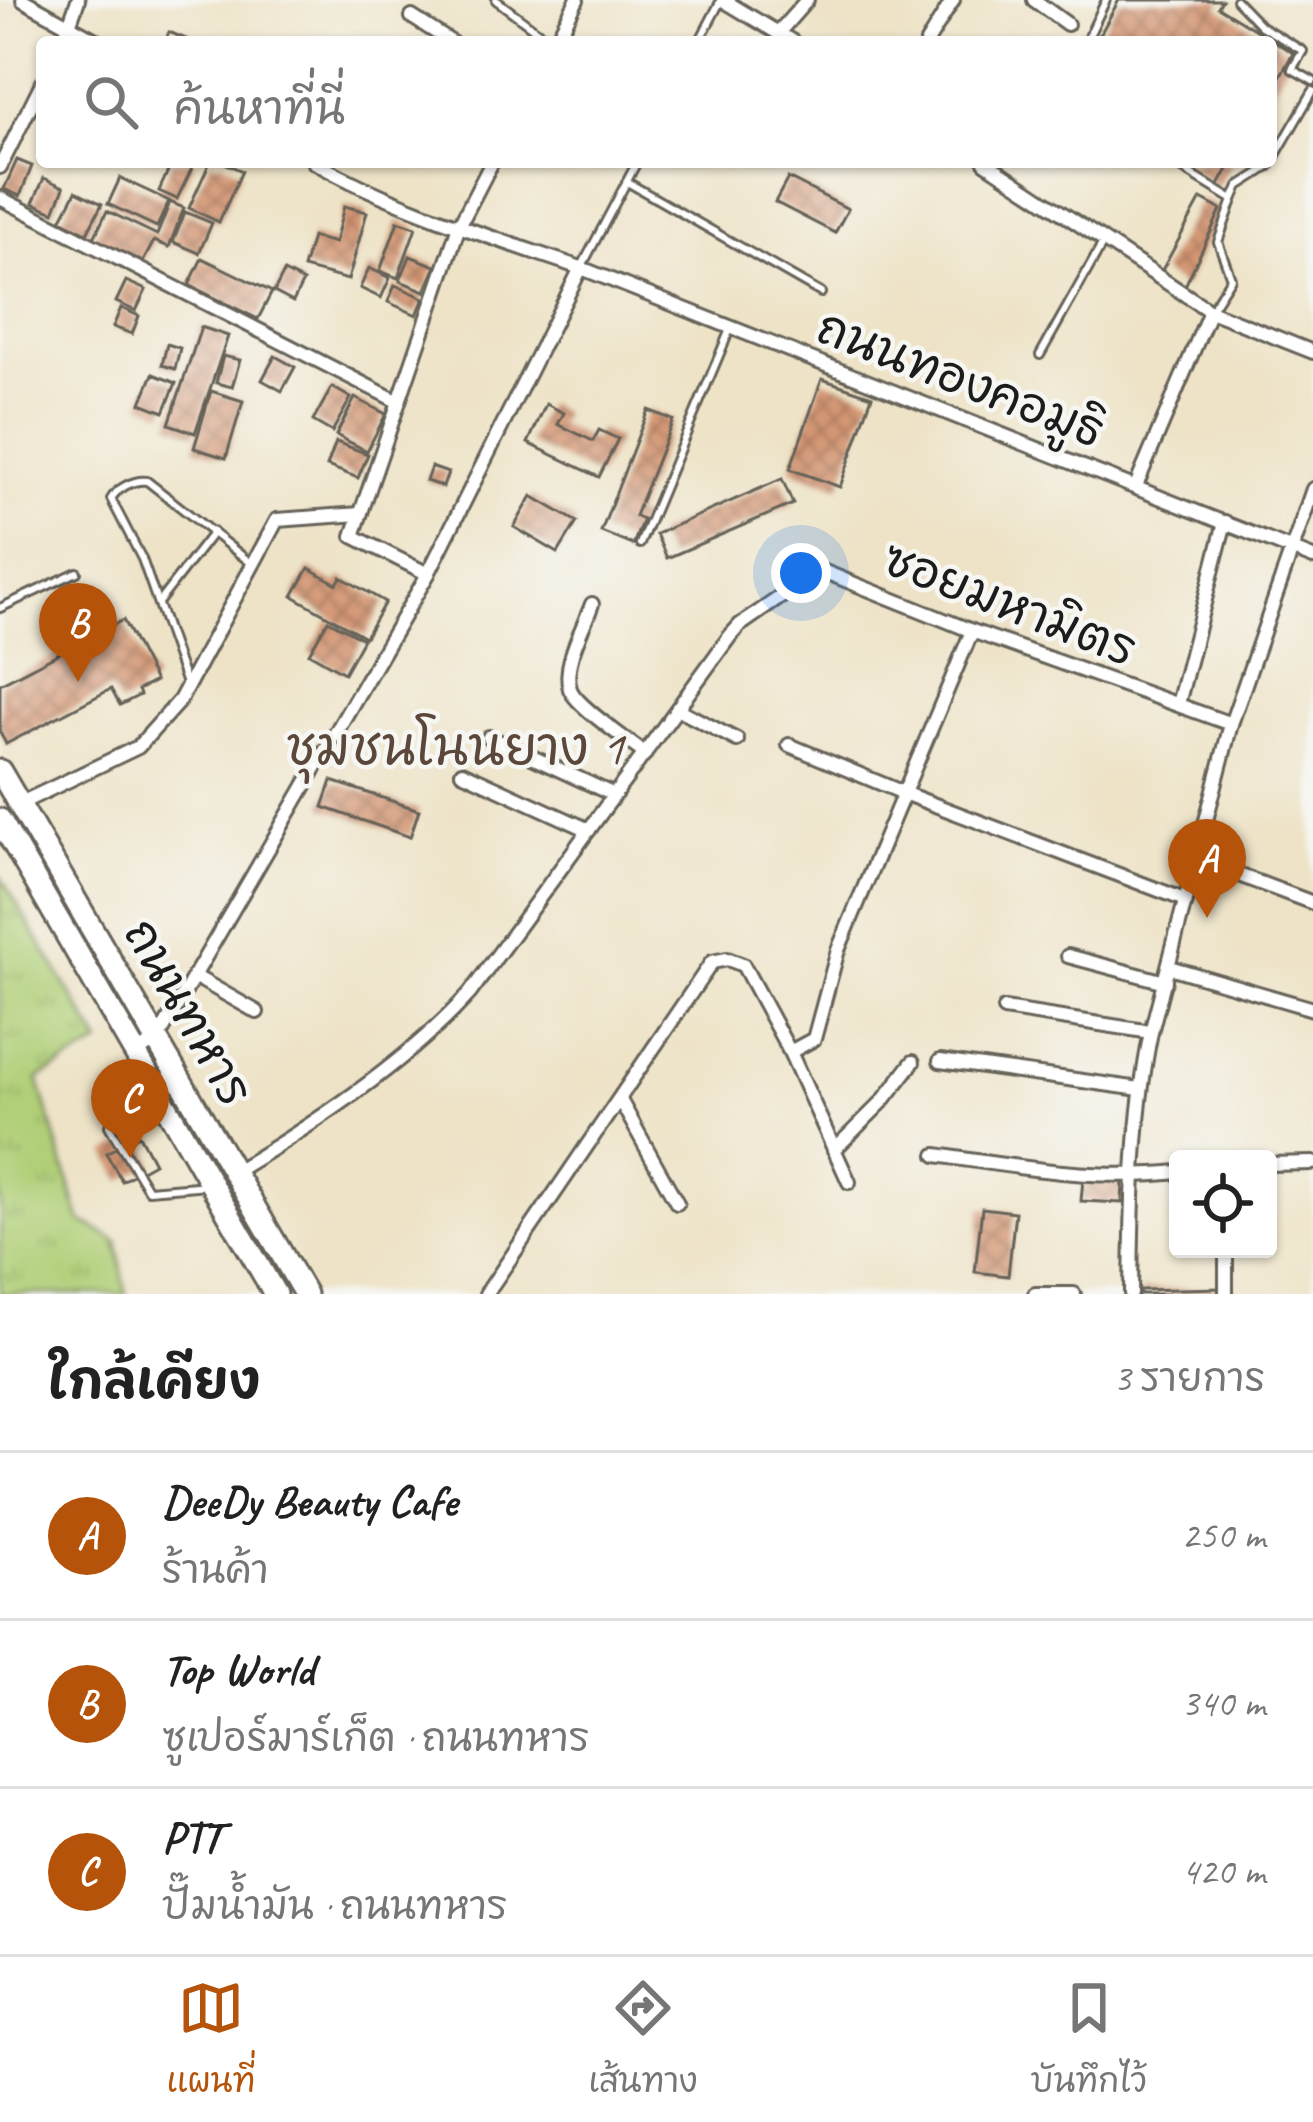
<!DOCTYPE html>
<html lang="th">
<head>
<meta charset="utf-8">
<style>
  body { margin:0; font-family:Caveat,"Playpen Sans Thai",sans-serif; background:#f2f2f2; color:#222 }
  .controls { position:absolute; right:36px; bottom:36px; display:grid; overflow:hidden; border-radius:12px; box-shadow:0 3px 9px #0004 }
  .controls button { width:108px; height:108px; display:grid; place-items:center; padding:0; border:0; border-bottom:3px solid #e0e0e0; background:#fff; color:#222; font:60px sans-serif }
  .you { position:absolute; left:801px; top:573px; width:42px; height:42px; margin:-30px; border:9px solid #fff; border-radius:50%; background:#1a73e8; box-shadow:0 0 0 18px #1a73e833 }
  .badge { display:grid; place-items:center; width:78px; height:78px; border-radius:50%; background:#b45309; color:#fff; font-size:39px; font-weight:700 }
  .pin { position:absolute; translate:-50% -99px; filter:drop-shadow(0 3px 6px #0008) }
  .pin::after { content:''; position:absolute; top:63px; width:42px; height:36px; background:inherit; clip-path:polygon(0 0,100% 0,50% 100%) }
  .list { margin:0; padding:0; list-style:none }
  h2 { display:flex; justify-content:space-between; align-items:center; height:156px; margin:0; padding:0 48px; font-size:51px }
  h2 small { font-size:39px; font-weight:400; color:#767676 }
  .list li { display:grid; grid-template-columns:78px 1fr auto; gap:36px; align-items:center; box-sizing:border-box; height:168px; padding:0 48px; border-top:3px solid #e0e0e0 }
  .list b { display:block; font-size:45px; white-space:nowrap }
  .list p { margin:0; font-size:39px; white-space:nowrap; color:#767676 }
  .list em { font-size:39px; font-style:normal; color:#767676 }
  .icon { flex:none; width:66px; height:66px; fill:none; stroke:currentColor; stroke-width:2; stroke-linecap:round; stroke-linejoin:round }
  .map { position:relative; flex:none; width:1313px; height:1294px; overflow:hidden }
  .search { position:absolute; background:#fff; box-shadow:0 3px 9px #0004; left:36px; right:36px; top:36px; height:132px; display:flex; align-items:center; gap:30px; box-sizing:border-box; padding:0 42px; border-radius:12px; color:#767676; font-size:45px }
  .sheet { height:660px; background:#fff }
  nav { display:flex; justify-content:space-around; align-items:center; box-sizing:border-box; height:168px; border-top:3px solid #e0e0e0; background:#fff; font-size:33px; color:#767676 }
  nav a { display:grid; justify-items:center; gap:6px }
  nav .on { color:#b45309 }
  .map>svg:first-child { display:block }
  .grass { fill:url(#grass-tufts); stroke:#66764a; stroke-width:3 }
  .building { fill:url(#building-cross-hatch) }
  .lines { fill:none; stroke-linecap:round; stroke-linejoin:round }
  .service-casing { stroke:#666258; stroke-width:12 }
  .minor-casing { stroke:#666258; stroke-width:18 }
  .primary-casing { stroke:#666258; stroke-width:27 }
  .service { stroke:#fff; stroke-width:6 }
  .minor { stroke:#fff; stroke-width:12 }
  .primary { stroke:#fff; stroke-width:21 }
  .labels { text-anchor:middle; stroke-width:9; stroke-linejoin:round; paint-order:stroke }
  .street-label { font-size:48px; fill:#1c1c1c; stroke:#f6f6f2 }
  .neighbourhood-label { font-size:51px; fill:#5c473b; stroke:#f6f6f2 }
</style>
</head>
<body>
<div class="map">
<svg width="1313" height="1294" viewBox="0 0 1313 1294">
  <defs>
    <pattern id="grass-tufts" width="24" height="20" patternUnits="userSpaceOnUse" patternTransform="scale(3)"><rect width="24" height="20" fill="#b0cf77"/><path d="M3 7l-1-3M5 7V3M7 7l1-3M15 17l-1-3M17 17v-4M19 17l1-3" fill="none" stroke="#97b166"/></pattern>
    <pattern id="building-cross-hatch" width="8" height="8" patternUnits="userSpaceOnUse" patternTransform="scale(3)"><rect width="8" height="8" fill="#d49774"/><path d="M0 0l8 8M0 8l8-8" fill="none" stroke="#ab7a5e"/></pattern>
  </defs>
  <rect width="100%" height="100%" fill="#f6f6f2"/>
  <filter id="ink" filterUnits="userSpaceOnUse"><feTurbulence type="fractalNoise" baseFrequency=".00833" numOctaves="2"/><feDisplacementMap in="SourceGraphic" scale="24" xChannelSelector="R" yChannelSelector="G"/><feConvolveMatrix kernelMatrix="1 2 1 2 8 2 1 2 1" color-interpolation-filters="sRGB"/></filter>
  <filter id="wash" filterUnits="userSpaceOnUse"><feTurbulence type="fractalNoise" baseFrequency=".004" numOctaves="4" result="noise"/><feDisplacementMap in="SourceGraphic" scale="48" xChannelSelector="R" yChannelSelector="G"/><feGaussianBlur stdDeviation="2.7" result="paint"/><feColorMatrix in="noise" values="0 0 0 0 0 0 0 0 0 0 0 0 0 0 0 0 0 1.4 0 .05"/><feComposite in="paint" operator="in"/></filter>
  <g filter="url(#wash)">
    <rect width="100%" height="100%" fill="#eee3c7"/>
    <!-- grass -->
    <polygon class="grass" points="0,876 101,1044 38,1079 80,1220 117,1241 126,1294 0,1294"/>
    <g id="blocks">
      <!-- building -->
      <g class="building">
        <polygon points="1119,0 1222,0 1218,7 1293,53 1271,93 1271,42 1096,42"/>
        <polygon points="169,32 193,42 165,42"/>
        <polygon points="17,160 32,166 20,196 4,189"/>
        <polygon points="172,162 195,162 177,199 159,191"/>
        <polygon points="210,162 222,162 242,171 219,222 189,208"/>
        <polygon points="1180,162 1232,162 1218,187"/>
        <polygon points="44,178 64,187 54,212 33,203"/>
        <polygon points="120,178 169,201 157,227 108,204"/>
        <polygon points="788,178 848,209 835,233 775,202"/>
        <polygon points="76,191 102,204 87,233 61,220"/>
        <polygon points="1201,199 1221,210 1184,288 1161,272"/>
        <polygon points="170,202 184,208 169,247 154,241 143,262 94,238 107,211 157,235"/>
        <polygon points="344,206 367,212 348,280 303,268 312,237 335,243"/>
        <polygon points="185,212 212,223 199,253 173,242"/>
        <polygon points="398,221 416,227 398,278 380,271"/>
        <polygon points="410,256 436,266 425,291 400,281"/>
        <polygon points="202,258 272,292 258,319 189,285"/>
        <polygon points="369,268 390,278 381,298 360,288"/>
        <polygon points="284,272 303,282 293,302 274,292"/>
        <polygon points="126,281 146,290 136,311 116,302"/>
        <polygon points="395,285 424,298 417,315 388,302"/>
        <polygon points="121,308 139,316 132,334 113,327"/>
        <polygon points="201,327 228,336 195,433 169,424"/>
        <polygon points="167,344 180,348 175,369 162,365"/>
        <polygon points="223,356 240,360 232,387 216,383"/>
        <polygon points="275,356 295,367 282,391 262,380"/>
        <polygon points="153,374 176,383 164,412 141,403"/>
        <polygon points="822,379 872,396 840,487 790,469"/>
        <polygon points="332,387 351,398 332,432 313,421"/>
        <polygon points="211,391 243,401 226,458 194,448"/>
        <polygon points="355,398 386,414 367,451 336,435"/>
        <polygon points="546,404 564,413 558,424 593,441 599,430 618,439 599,477 528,443"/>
        <polygon points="648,410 673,420 635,516 643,519 633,545 601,532"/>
        <polygon points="336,442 368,454 358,478 327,466"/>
        <polygon points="431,467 448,473 443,487 426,481"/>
        <polygon points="782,479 793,504 667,558 656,534"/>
        <polygon points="532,496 577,522 558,553 514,527"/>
        <polygon points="309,568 337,584 341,577 385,602 365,637 293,596"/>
        <polygon points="123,620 155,681 138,690 140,695 120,705 111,689 6,744 0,732 0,684"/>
        <polygon points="328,620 363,639 344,673 309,653"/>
        <polygon points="332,781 419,810 410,837 323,807"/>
        <polygon points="139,1135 154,1163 122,1181 106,1153"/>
        <polygon points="1083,1179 1123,1181 1122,1203 1081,1201"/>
        <polygon points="982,1208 1015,1212 1008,1276 975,1272"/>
        <polygon points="1221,1288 1222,1294 1140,1294 1140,1290"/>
      </g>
    </g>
  </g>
  <g filter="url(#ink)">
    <use href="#blocks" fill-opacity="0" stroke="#666258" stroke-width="3"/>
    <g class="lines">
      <!-- service casing -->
      <g class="service-casing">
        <g id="service">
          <polyline points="496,0 552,42"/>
          <polyline points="1236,0 1261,26 1303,51 1292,69 1313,81"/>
          <polyline points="699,42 721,0"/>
          <polyline points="1086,42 1106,0"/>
          <polyline points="1171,162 1233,200"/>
          <polyline points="627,182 821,293"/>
          <polyline points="581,268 637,162"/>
          <polyline points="1210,311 1231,278 1218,242 1233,200 1239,186 1269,167 1313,91"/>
          <polyline points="1040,355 1103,243"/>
          <polyline points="640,544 731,327"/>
          <polyline points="158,603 213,532"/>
          <polyline points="0,608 77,572"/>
          <path d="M186 684 142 559 111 499C117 488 135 479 147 481L251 563"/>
          <polyline points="140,1072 109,1126 148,1190 208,1185"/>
        </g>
      </g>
      <!-- minor casing -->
      <g class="minor-casing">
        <g id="minor">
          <polyline points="23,0 99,42"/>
          <polyline points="723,0 793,42"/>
          <polyline points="1034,0 1067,24"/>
          <polyline points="412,17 451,42"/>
          <polyline points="778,33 807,0"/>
          <polyline points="63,42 78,0"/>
          <polyline points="555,42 577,0"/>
          <polyline points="927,42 953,0"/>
          <path d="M314 162C397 209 491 237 581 268L1313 558"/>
          <polyline points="985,162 1210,311 1313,352"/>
          <polyline points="0,167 42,83"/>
          <polyline points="0,198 399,402"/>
          <polyline points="1136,486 1210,311"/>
          <polyline points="428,574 353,536 459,226 492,162"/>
          <path d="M592 604C584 627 562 664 570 689 576 706 629 741 645 754"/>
          <polyline points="1178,704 1225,522"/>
          <polyline points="677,709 737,740"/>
          <polyline points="489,737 614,795"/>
          <polyline points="789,745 906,794 1185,900"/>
          <polyline points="462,772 589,830"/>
          <polyline points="19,804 138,747 180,700 277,520 360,514"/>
          <polyline points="1196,859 1313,903"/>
          <polyline points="1068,956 1165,982"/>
          <polyline points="1169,967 1313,1009"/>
          <polyline points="194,976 257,1012"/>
          <polyline points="1004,1009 1151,1032"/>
          <polyline points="790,1052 849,1182"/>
          <polyline points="136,1053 157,1040 428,574 581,268"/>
          <polyline points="940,1061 1140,1089"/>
          <polyline points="620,1100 677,1203"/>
          <polyline points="834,1150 883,1101 913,1062"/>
          <path d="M936 1155C1016 1167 1097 1181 1178 1172"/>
          <polyline points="1268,1164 1313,1163"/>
          <path d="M234 1172C313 1125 408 1062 470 993L730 636 740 625 820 570 972 631 1231 724"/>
          <polyline points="1226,1249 1226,1294"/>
          <polyline points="486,1294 712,962 727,959 743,965 790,1052 814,1039 838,950 972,631"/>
          <polyline points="1035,1294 1074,1294"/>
          <path d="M1131 1294C1132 1206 1133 1119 1151 1032L1231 724 1313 489"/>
        </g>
      </g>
      <!-- primary casing -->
      <g class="primary-casing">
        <g id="primary">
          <polyline points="0,771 305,1294"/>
          <polyline points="0,820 275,1294"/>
        </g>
      </g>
      <!-- service -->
      <use href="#service" class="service"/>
      <!-- minor -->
      <use href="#minor" class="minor"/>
      <!-- primary -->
      <use href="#primary" class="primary"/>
    </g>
  </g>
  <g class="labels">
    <!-- street labels -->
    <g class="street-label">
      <text transform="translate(961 378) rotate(21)" y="17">ถนนทองคอมูธิ</text>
      <text transform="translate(1010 603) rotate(21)" y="17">ซอยมหามิตร</text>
      <text transform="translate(189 1012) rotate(60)" y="17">ถนนทหาร</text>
    </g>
    <!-- neighbourhood labels -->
    <g class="neighbourhood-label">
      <text x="455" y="764">ชุมชนโนนยาง 1</text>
    </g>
  </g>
</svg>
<div class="controls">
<button><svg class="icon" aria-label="locate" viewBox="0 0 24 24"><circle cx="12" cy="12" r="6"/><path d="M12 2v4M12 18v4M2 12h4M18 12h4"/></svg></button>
</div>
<div class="you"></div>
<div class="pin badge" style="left:1207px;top:918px">A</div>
<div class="pin badge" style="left:78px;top:682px">B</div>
<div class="pin badge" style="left:130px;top:1158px">C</div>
<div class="search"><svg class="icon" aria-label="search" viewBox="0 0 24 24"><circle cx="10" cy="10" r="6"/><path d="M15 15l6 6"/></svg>ค้นหาที่นี่</div>
</div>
<section class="sheet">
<h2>ใกล้เคียง<small>3 รายการ</small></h2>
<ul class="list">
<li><span class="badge">A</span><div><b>DeeDy Beauty Cafe</b><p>ร้านค้า</p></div><em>250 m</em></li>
<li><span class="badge">B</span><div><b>Top World</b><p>ซูเปอร์มาร์เก็ต · ถนนทหาร</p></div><em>340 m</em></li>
<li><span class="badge">C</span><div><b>PTT</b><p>ปั๊มน้ำมัน · ถนนทหาร</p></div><em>420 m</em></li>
</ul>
</section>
<nav>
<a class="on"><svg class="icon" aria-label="map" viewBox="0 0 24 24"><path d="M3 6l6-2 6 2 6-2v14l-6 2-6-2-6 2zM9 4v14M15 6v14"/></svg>แผนที่</a>
<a><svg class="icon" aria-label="directions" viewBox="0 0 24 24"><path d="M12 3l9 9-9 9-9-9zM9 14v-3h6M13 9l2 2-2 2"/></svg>เส้นทาง</a>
<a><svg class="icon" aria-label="saved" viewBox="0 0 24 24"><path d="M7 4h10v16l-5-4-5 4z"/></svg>บันทึกไว้</a>
</nav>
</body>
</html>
